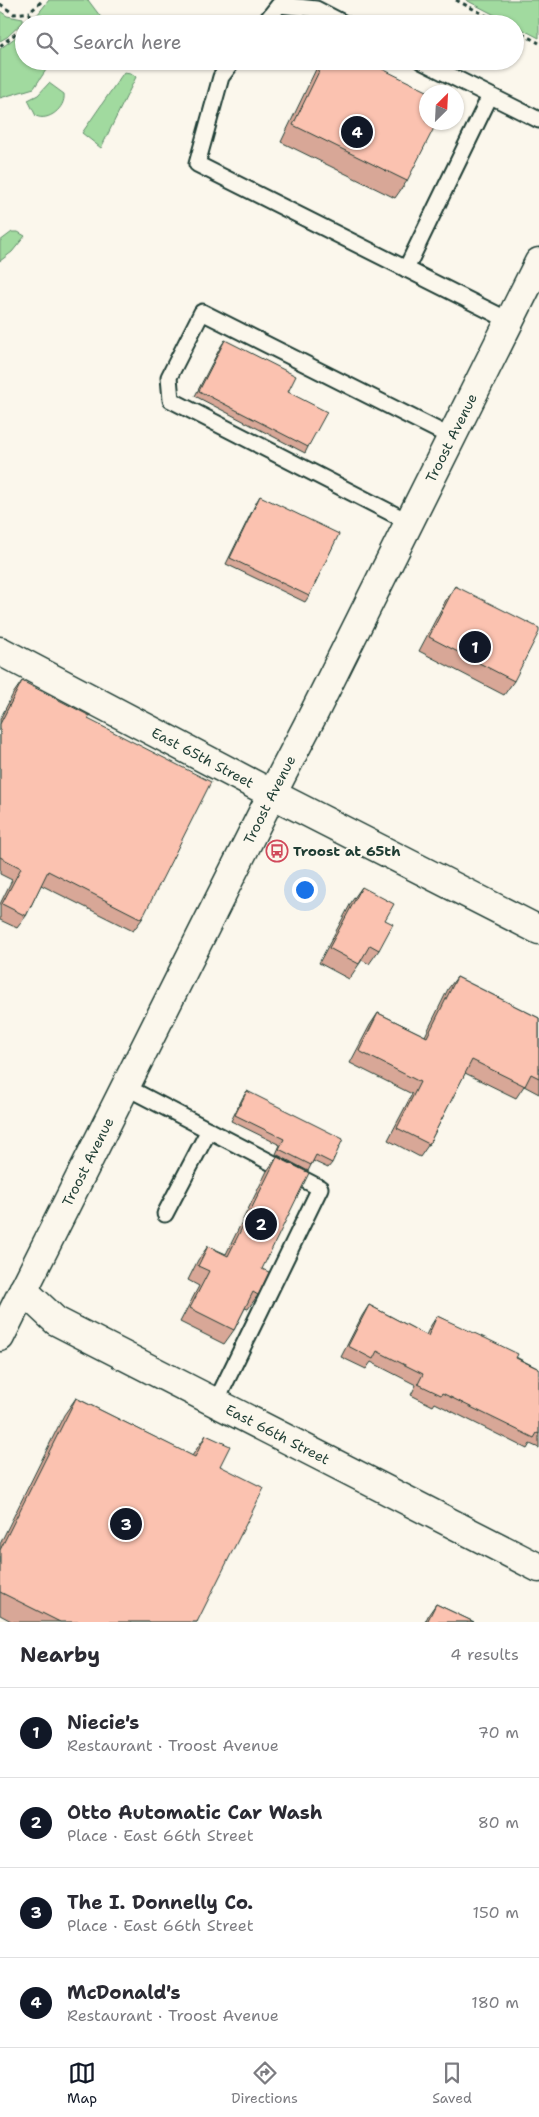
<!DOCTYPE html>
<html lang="en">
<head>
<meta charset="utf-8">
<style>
  body { margin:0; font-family:"Shantell Sans",sans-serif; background:#f2f2f3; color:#2b2b33 }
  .compass { position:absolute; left:419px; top:85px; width:45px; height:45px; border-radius:50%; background:#fff; box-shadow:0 1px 4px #0004; rotate:24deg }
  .you { position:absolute; left:304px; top:889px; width:18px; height:18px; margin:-12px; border:4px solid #fff; border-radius:50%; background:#1a73e8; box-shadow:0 0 0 8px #1a73e833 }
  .badge { display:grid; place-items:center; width:32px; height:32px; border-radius:50%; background:#111827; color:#fff; font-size:16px; font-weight:700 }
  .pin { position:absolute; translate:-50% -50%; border:2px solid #fff; box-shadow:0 1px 5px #0006 }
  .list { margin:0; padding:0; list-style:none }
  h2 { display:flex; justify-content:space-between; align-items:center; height:65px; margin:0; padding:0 20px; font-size:21px }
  h2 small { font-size:16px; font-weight:400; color:#7c7c81 }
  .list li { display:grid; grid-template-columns:32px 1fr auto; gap:15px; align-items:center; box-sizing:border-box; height:90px; padding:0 20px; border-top:1px solid #e1e1e2 }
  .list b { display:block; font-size:19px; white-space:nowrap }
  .list p { margin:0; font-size:16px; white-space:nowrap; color:#7c7c81 }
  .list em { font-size:16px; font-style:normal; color:#7c7c81 }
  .icon { flex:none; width:28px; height:28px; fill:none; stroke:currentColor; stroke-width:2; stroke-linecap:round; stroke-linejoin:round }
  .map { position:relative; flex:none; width:539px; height:1622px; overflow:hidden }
  .search { position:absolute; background:#fff; box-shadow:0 1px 4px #0004; left:15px; right:15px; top:15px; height:55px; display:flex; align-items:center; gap:12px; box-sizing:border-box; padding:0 18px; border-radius:28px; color:#7c7c81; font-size:19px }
  .sheet { height:425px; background:#fff }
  nav { display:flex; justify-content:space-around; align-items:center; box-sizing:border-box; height:70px; border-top:1px solid #e1e1e2; background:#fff; font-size:14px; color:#7c7c81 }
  nav a { display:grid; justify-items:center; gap:2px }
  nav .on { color:#111827 }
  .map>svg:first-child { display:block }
  .green { fill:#a1da9f; stroke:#608c6a }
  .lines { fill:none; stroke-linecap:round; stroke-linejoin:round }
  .lane-casing { stroke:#1f3d34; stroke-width:19 }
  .street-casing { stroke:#1f3d34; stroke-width:31 }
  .secondary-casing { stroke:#1f3d34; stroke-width:31 }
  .path { stroke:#1f3d34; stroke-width:3; stroke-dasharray:4 4; stroke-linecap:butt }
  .lane { stroke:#fbf7ec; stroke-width:15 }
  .street { stroke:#fbf7ec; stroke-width:28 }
  .secondary { stroke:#fbf7ec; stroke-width:28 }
  .wall { fill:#d8a797; stroke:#1f3d34 }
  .building { fill:#fbc2b0; stroke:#1f3d34 }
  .labels { text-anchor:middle; stroke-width:4; stroke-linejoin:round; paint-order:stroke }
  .street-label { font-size:14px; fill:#1f3d34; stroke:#fbf7ec }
  .poi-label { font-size:14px; font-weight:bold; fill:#1f3d34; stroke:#fbf7ec; text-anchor:start }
</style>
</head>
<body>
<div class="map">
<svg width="539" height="1622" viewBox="0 0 539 1622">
  <rect width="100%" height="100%" fill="#fbf7ec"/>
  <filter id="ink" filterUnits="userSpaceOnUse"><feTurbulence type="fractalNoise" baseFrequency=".02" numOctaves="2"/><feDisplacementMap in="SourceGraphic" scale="10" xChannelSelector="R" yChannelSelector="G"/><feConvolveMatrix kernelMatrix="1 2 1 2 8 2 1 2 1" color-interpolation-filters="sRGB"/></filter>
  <g filter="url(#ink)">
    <!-- green -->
    <g class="green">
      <polygon points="49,0 88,0 106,24 30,24"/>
      <polygon points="466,0 539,0 539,38"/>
      <polygon points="0,11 7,16 23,19 23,22 7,37 0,41"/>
      <polygon points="24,31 24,61 52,61 34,88 0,98 0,49"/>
      <polygon points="124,72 131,73 136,77 101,148 82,133"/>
      <path d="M49 83 64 94C66 108 48 122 36 116L28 100 38 95Z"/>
      <polygon points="12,232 18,232 25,236 12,252 0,261 0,241"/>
    </g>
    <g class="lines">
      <!-- lane casing -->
      <g class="lane-casing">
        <g id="lane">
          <polyline points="264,24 279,5 316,9 345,24"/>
          <polyline points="233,61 221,77 197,164 510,321"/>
          <polyline points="421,61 539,120"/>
          <polyline points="406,269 490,96"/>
          <polyline points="409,522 171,400 169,377 202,312 451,437"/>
          <polyline points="126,1087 320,1188 216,1402"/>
          <polyline points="165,1214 209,1130"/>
        </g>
      </g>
      <!-- street casing -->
      <g class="street-casing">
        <g id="street">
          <path id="s1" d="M0 651 272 794 539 930"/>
          <path id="s2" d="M23 1290 56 1321 539 1568"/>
        </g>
      </g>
      <!-- secondary casing -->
      <g class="secondary-casing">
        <g id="secondary">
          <path id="s3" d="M0 1337 272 794 315 711 539 262"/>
        </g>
      </g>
      <!-- path -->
      <g class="path">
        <polyline points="456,0 502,24"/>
        <polyline points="0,4 14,14 30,12"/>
        <polyline points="26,24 30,17 30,12 43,0"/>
        <polyline points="515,30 539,43"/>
        <polyline points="0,46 24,27"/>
      </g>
      <!-- lane -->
      <use href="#lane" class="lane"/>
      <!-- street -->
      <use href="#street" class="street"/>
      <!-- secondary -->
      <use href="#secondary" class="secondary"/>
    </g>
    <!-- wall -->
    <g class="wall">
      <polygon points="320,61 366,61 407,181 395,198 281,142"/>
      <polygon points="225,340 288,392 308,447 305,453 195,396 221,346"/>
      <polygon points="260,496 309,596 305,602 226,564 257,501"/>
      <polygon points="455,586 514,681 504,695 419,651 446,600"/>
      <polygon points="22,681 88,719 142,919 133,931 41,885 26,916 17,928 0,920 0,904 12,880 0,874 0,719 13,694"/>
      <polygon points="362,887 379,950 369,964 362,960 349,979 319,963 352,901"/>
      <polygon points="457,977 539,1018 539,1094 524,1086 516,1098 465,1073 429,1144 420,1157 388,1140 412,1094 350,1063 370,1025 378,1013 425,1036 448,989"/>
      <polygon points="247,1091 332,1163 328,1168 313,1161 308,1171 276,1154 280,1145 231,1121 243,1097"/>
      <polygon points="277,1157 258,1295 248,1309 245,1308 234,1330 224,1344 180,1322 199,1286 188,1280 198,1260 208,1246 226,1254 267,1171"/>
      <polygon points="369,1305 426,1335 430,1327 437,1316 539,1369 539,1448 530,1444 527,1449 435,1403 433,1406 411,1395 416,1385 371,1362 366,1369 341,1357 362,1316"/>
      <polygon points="76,1398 192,1456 206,1435 220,1466 197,1622 13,1622 0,1615 0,1544 64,1415"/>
      <polygon points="436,1604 474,1622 425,1622 429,1614"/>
    </g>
    <!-- building -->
    <g class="building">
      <polygon points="324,61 366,61 429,92 426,92 426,122 437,122 407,181 293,125"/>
      <polygon points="225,340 296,376 288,392 327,412 308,447 199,391"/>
      <polygon points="260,496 339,534 309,596 230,558"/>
      <polygon points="455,586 539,628 539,632 514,681 429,637"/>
      <polygon points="22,681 90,716 88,719 211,782 142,919 48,871 26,916 2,904 21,868 0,857 0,724"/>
      <polygon points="362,887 394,904 385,920 393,924 379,950 370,945 359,964 329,948"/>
      <polygon points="457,977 539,1018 539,1078 531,1074 525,1086 472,1060 429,1144 397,1128 420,1082 359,1051 378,1013 427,1037"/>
      <polygon points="247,1091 343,1139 332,1163 316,1155 311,1165 279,1149 284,1139 235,1115"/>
      <polygon points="277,1157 309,1173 262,1269 269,1272 258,1295 253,1292 234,1330 190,1308 209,1271 198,1266 208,1246 228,1256"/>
      <polygon points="369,1305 428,1336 437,1316 485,1338 518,1354 516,1358 539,1369 539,1434 537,1433 534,1438 442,1393 441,1395 418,1384 423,1374 377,1351 373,1359 348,1346"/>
      <polygon points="76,1398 195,1457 206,1435 230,1446 220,1466 264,1488 197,1622 60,1622 0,1592 0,1550"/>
      <polygon points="436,1604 474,1622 427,1622"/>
    </g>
  </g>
  <!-- icons -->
  <defs>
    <g id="bus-ring" transform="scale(1.125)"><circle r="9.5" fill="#fbf7ec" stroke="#d1495b" stroke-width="1.5"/><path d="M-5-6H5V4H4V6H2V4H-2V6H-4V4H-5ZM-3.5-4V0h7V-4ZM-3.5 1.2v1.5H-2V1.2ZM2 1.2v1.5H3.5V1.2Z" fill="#d1495b"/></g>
  </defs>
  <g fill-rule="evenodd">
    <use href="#bus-ring" x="277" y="851"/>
  </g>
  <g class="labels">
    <!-- street labels -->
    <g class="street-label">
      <text dy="5" stroke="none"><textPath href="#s3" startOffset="1006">Troost Avenue</textPath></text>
      <text dy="5" stroke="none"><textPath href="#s1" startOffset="229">East 65th Street</textPath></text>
      <text dy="5" stroke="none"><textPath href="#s3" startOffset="601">Troost Avenue</textPath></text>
      <text dy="5" stroke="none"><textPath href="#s3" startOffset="196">Troost Avenue</textPath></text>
      <text dy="5" stroke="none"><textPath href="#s2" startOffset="294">East 66th Street</textPath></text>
    </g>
    <!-- poi labels -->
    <g class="poi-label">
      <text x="293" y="856">Troost at 65th</text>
    </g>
  </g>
</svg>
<svg class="compass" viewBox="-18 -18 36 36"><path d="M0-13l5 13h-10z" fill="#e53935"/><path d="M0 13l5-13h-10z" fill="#7c7c81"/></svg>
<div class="you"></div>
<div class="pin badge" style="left:475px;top:647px">1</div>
<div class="pin badge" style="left:261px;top:1224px">2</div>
<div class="pin badge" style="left:126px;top:1524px">3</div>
<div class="pin badge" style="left:357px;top:132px">4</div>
<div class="search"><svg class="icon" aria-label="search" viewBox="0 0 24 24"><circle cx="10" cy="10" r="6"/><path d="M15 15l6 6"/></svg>Search here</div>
</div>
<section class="sheet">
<h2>Nearby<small>4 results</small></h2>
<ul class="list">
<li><span class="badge">1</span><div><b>Niecie's</b><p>Restaurant · Troost Avenue</p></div><em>70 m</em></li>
<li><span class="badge">2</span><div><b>Otto Automatic Car Wash</b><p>Place · East 66th Street</p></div><em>80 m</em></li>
<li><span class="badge">3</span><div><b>The I. Donnelly Co.</b><p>Place · East 66th Street</p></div><em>150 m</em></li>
<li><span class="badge">4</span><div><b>McDonald's</b><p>Restaurant · Troost Avenue</p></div><em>180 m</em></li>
</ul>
</section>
<nav>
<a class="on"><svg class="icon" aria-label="map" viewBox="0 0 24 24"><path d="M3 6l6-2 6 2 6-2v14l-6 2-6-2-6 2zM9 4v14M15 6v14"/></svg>Map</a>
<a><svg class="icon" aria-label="directions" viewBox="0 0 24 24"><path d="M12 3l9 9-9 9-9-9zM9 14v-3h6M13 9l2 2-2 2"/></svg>Directions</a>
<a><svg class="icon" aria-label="saved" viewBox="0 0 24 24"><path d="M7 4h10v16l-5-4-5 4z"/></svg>Saved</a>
</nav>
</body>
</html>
